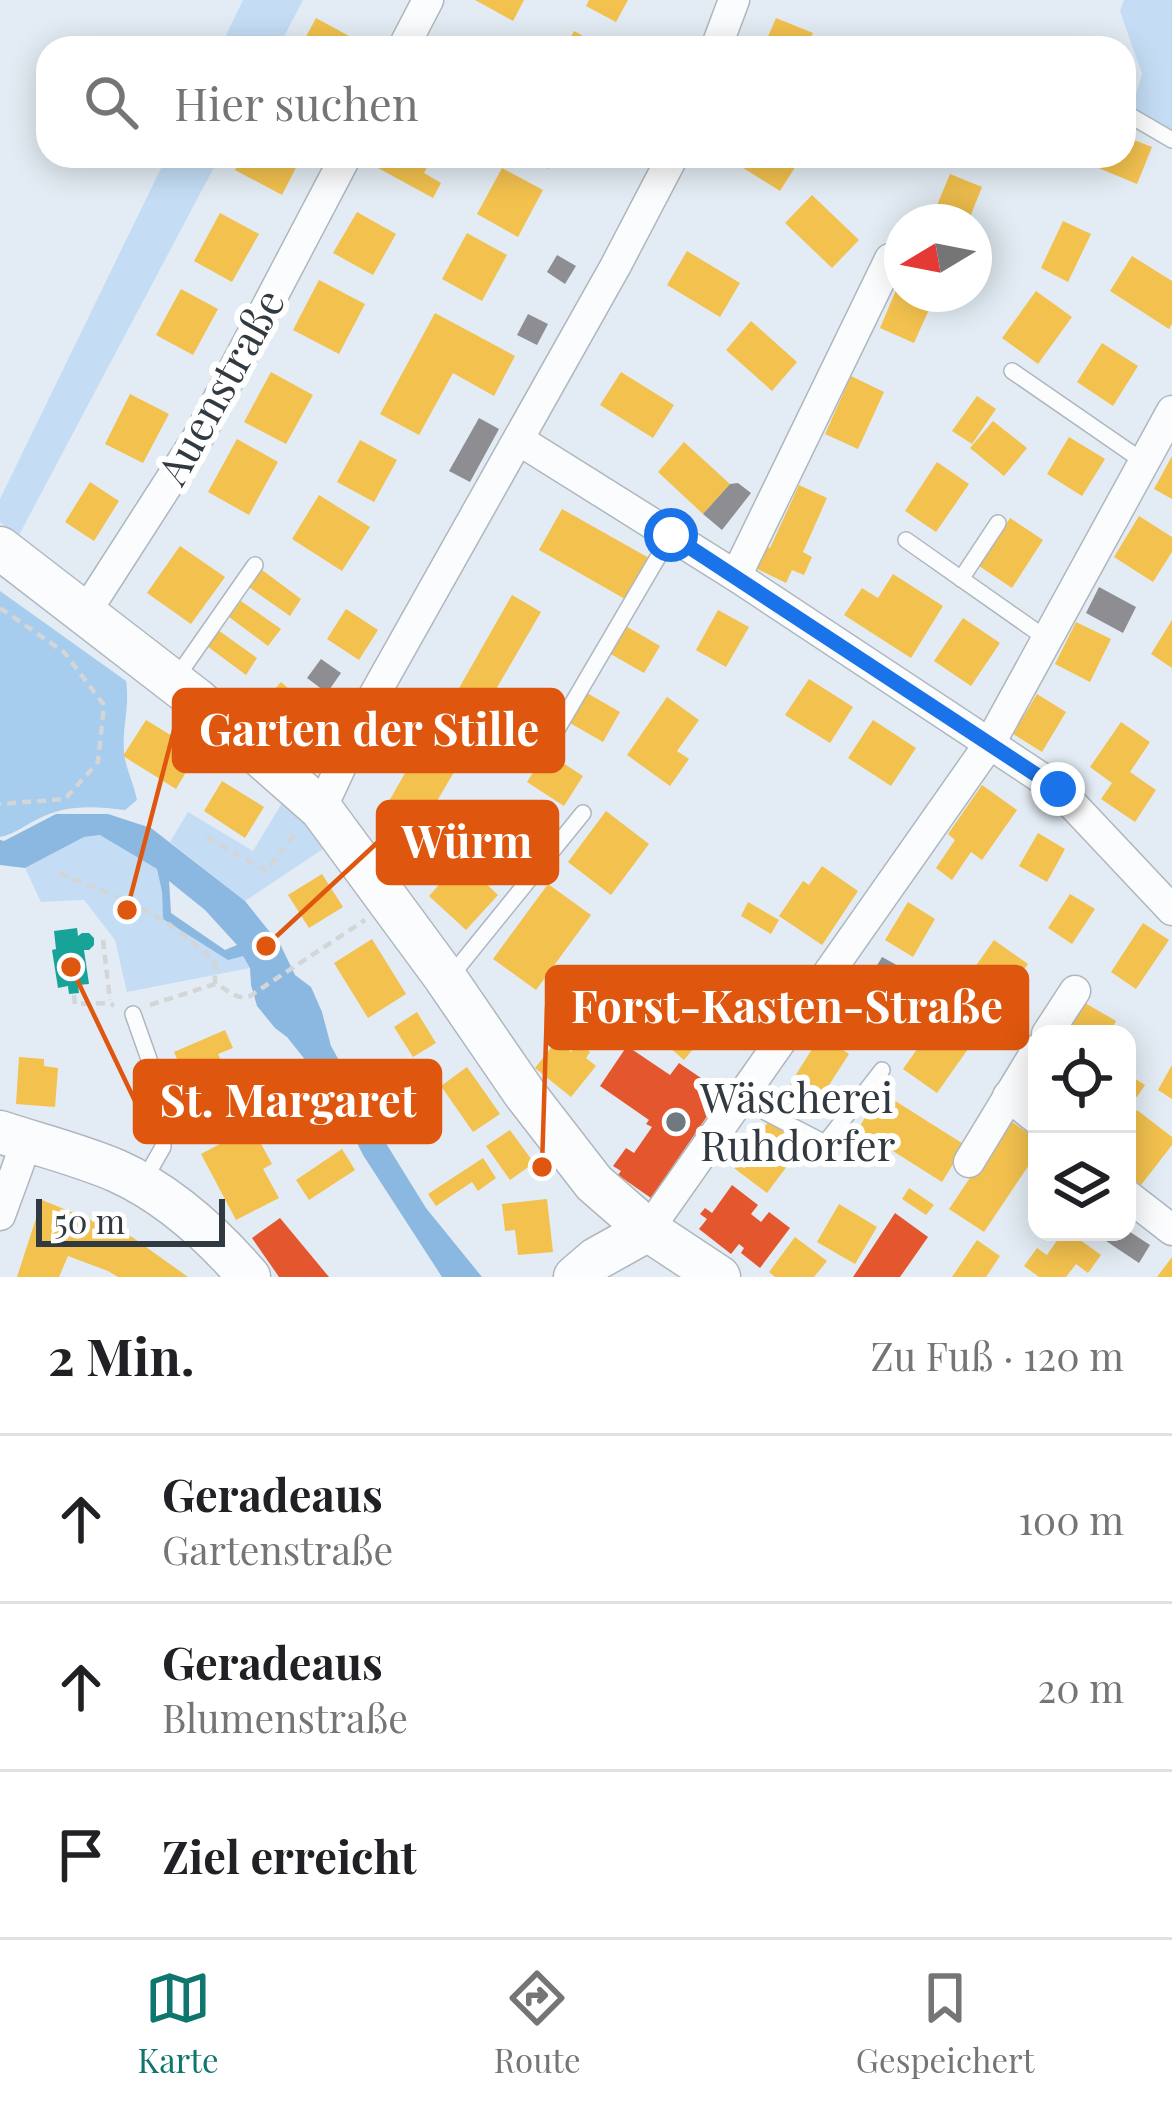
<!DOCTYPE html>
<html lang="de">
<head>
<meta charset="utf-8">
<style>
  body { margin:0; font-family:"Playfair Display",serif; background:#f2f2f2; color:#202124 }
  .controls { position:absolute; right:36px; bottom:36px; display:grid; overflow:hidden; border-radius:24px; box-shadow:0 6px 30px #0003 }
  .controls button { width:108px; height:108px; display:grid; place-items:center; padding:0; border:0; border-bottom:3px solid #e0e0e0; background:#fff; color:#202124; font:60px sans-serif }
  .compass { position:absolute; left:884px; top:204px; width:108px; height:108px; border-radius:50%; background:#fff; box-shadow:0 6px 30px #0003; rotate:260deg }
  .scale { position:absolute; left:36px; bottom:30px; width:189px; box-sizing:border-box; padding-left:12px; border:6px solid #323a41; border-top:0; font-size:33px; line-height:42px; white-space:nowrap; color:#323a41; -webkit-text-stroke:9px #fff; paint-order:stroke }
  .stop { position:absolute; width:36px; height:36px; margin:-27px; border:9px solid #1a73e8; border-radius:50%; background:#fff }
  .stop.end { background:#1a73e8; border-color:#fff; box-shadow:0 3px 12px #0008 }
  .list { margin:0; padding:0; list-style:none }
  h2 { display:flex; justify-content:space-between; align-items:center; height:156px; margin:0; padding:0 48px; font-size:51px }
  h2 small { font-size:39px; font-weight:400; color:#757577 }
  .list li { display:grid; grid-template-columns:78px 1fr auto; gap:36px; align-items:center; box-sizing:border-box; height:168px; padding:0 48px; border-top:3px solid #e0e0e0 }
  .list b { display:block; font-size:45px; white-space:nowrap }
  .list p { margin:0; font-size:39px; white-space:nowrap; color:#757577 }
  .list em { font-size:39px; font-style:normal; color:#757577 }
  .icon { flex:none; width:66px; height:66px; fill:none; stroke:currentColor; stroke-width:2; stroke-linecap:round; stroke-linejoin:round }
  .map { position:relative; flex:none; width:1172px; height:1277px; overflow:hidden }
  .search { position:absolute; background:#fff; box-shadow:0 6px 30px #0003; left:36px; right:36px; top:36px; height:132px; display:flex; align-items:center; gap:30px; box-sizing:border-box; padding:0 42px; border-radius:36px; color:#757577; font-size:45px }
  .sheet { height:660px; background:#fff }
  nav { display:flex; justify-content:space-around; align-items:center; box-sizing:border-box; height:168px; border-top:3px solid #e0e0e0; background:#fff; font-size:33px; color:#757577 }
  nav a { display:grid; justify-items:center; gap:6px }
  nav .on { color:#0f766e }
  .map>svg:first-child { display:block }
  .green { fill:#c4ddf5 }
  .forest { fill:#a6ccee }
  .water { fill:#8bb8e0; fill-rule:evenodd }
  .homes { fill:#f2c14e }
  .shops { fill:#e4572e }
  .public { fill:#17a398 }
  .industry { fill:#8d8d92 }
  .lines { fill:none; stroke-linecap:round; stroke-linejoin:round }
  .lane-casing { stroke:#afb7be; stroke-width:18 }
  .street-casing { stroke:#afb7be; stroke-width:33 }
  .secondary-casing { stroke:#afb7be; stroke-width:45 }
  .path { stroke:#d3d5d7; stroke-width:4.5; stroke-dasharray:9 6; stroke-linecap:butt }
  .lane { stroke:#fbfcfd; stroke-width:15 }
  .street { stroke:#fbfcfd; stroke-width:30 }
  .secondary { stroke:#fbfcfd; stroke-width:42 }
  .route { stroke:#1a73e8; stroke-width:15 }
  .poi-dot { fill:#707880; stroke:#fff; stroke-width:4.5 }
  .labels { text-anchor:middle; stroke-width:12; stroke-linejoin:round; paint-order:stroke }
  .street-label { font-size:42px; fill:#323a41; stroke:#fff }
  .poi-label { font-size:42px; fill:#323a41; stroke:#fff; text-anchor:start }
  .leader { fill:none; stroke:#df570f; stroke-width:4.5 }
  .callout-dot { fill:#df570f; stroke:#fff; stroke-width:4.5 }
  .callout { fill:#df570f; stroke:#df570f; stroke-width:4.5 }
  .callout-label { font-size:45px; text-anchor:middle; font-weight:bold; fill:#fff }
</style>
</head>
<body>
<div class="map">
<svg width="1172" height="1277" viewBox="0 0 1172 1277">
  <rect width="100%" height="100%" fill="#e3ecf4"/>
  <!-- green -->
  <g class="green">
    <polygon points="243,0 303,0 278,48 220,48"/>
    <polygon points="1124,0 1172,0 1172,130 1132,107 1142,74 1120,11"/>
    <polygon points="167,156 220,156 18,537 0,522 0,499"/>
    <polygon points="285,798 329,845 245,901 170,842 188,812 253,851"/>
    <polygon points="101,835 157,869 162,892 163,919 227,959 243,955 250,968 127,992 115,940 84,900 41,902 25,868 84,837"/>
  </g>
  <!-- forest -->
  <path class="forest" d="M0 591 126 681C130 708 122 726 124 751 124 764 134 784 137 800L125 810C93 806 65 804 36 820 24 826 14 834 0 837Z"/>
  <!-- water -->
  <path class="water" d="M56 814H108L151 828 245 901 281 946 295 975 311 987 322 1012 331 1046 379 1132 426 1208 482 1277H442L363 1155 334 1096 287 1037 275 1028 257 1006 251 985 250 968 243 956 228 960 163 919 162 892 157 869 100 835 84 837 25 868 0 865V840L4 841ZM169 881 205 910 237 945 225 950 171 913Z"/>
  <!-- homes -->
  <g class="homes">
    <polygon points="475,0 524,0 513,21"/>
    <polygon points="589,0 628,0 616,22 586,6"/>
    <polygon points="316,18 362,43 359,48 300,48"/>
    <polygon points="776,18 813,33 806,48 763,48"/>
    <polygon points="574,31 605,48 565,48"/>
    <polygon points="1124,136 1152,147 1137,184 1084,162 1086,156 1124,156"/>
    <polygon points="243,156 302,156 282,195 235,170"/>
    <polygon points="385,156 433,156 424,173 441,183 433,198 378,168"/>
    <polygon points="525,156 556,156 549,169"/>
    <polygon points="724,156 799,156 801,158 780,191"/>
    <polygon points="502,168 543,190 518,237 477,214"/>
    <polygon points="950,174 982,187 968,222 930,222"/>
    <polygon points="812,195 859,240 832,268 785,223"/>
    <polygon points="357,212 396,234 373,275 333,253"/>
    <polygon points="220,213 259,234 232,282 194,261"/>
    <polygon points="1063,221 1091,234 1068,282 1041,268"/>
    <polygon points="467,233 507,255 482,301 442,279"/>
    <polygon points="687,251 740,283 720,317 667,285"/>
    <polygon points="1132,256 1172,281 1172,324 1169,329 1110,291"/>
    <polygon points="902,276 902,294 936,294 914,343 880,328"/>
    <polygon points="319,280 365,304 339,354 293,330"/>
    <polygon points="181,289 218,309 193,355 156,335"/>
    <polygon points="1036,291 1072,317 1038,364 1002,338"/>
    <polygon points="435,313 515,356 494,396 453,373 419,435 380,414"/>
    <polygon points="751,321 797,362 772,391 726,350"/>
    <polygon points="1102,343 1138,366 1113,406 1077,382"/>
    <polygon points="271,372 313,395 286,444 244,422"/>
    <polygon points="621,372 674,405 653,438 600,405"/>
    <polygon points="851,376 884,392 858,449 825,434"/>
    <polygon points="130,394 169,414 143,463 105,444"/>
    <polygon points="977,396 996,409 972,444 952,431"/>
    <polygon points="993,421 1027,448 1004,476 970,448"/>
    <polygon points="1069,437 1105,459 1082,496 1047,474"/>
    <polygon points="237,439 278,462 249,515 208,492"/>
    <polygon points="360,440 397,460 374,502 337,482"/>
    <polygon points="684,442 730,484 703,514 658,472"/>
    <polygon points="1172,456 1172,499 1154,489"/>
    <polygon points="937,462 969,484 936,532 905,511"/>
    <polygon points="90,482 119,501 94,541 65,522"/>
    <polygon points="799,485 827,498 803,552 812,557 804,575 792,570 786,583 753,567 763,545 770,548"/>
    <polygon points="319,495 370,527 342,571 292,539"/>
    <polygon points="562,509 649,558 625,599 539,550"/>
    <polygon points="1139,516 1172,537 1172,552 1153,582 1114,557"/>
    <polygon points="1010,518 1043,540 1012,588 979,566"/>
    <polygon points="180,546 225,577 191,624 147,593"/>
    <polygon points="258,567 301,599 290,616 246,585"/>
    <polygon points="893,574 943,606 911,658 844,615 862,588 878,598"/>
    <polygon points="512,595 541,612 474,727 446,711"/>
    <polygon points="241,601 281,629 268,646 229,617"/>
    <polygon points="346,609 378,630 359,660 327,639"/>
    <polygon points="718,610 749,627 726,667 696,650"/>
    <polygon points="963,618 1000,643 971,686 934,661"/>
    <polygon points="1172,620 1172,668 1151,654"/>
    <polygon points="1076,622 1111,639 1090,682 1055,664"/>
    <polygon points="624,625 660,646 644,673 609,653"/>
    <polygon points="218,630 257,658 246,675 207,646"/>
    <polygon points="809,679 853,707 830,743 785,715"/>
    <polygon points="281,682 317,713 291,743 255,711"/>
    <polygon points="587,693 620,712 603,742 570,723"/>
    <polygon points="1037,694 1066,712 1042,752 1013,734"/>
    <polygon points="667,697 699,720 677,751 689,759 670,786 627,755"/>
    <polygon points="146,720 198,752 176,789 123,756"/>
    <polygon points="873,720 916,748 891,786 848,758"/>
    <polygon points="1121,722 1150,742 1130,772 1156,790 1135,822 1101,799 1112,783 1090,767"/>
    <polygon points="433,724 470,745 414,840 426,847 411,871 380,835 389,823 380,817"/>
    <polygon points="546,752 583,776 564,806 527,782"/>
    <polygon points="222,781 264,807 245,838 204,811"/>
    <polygon points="982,785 1017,810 982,860 971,852 952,880 936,868 955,840 948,834"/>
    <polygon points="606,811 649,844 611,895 568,862"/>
    <polygon points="1038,833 1065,849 1047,882 1019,866"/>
    <polygon points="461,860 498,895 466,930 429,896"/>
    <polygon points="822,866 858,891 822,945 779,916 803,881 809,885"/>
    <polygon points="322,874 343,907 309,928 288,895"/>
    <polygon points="548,884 591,915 536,990 493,959"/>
    <polygon points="1070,894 1095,909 1072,944 1048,928"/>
    <polygon points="748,902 779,920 771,934 741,916"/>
    <polygon points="908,902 935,919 913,957 885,940"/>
    <polygon points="1143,923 1169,940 1136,989 1111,972"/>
    <polygon points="372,939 406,994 368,1018 334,963"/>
    <polygon points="994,940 1028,964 937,1093 903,1069"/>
    <polygon points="750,966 788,990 752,1047 719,1026 744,986 739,982"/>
    <polygon points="636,969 708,1031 684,1060 655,1035 659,1030 616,993"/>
    <polygon points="1080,1000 1116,1021 1109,1034 1060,1034"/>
    <polygon points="417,1012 436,1043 413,1057 394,1027"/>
    <polygon points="225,1030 233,1048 218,1054 225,1070 188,1085 174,1052"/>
    <polygon points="821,1035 849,1054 818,1102 790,1084"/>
    <polygon points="557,1040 571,1052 579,1042 590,1052 586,1058 596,1066 571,1097 535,1068"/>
    <polygon points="19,1057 44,1059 44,1066 58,1068 55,1107 16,1104"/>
    <polygon points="1172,1065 1172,1099 1158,1090"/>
    <polygon points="467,1067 500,1114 473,1132 441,1086"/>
    <polygon points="1134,1078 1145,1085 1137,1097 1127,1091"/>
    <polygon points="881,1092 965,1145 942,1182 858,1129"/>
    <polygon points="1137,1110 1172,1137 1172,1145 1141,1185 1127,1174 1127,1124"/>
    <polygon points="1009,1120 1037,1139 1037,1153 984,1232 949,1209"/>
    <polygon points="769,1121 802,1146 767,1193 734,1168"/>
    <polygon points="252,1127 272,1164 263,1169 279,1198 236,1220 201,1154"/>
    <polygon points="510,1130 534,1163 510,1180 486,1146"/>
    <polygon points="342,1149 355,1170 309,1200 296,1180"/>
    <polygon points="483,1158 496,1178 478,1191 472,1182 436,1206 428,1194"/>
    <polygon points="909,1188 934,1205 926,1215 902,1199"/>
    <polygon points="547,1199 553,1252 518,1255 515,1230 505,1231 502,1204"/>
    <polygon points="42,1200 132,1237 188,1277 118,1277 108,1271 68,1256 59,1277 17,1277"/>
    <polygon points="839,1204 877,1227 855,1264 817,1242"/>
    <polygon points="1063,1232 1069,1232 1101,1255 1088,1273 1076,1264 1066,1277 1039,1277 1024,1266 1037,1248 1047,1255"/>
    <polygon points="795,1237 827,1261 814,1277 775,1277 769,1272"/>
    <polygon points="977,1240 1000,1256 986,1277 952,1277"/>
    <polygon points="1172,1257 1172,1277 1157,1277"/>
  </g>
  <!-- shops -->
  <g class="shops">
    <polygon points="627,1046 670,1075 679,1063 723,1093 651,1198 618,1175 621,1171 613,1166 626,1148 634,1153 652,1127 646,1124 649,1120 600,1086"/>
    <polygon points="732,1185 758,1205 751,1214 761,1222 769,1212 790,1228 760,1268 741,1253 744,1248 739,1244 731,1254 699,1229 707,1219 700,1214 705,1208 712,1213"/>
    <polygon points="895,1213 928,1237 900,1277 853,1277"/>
    <polygon points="280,1218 329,1277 279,1277 252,1238"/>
  </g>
  <!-- public -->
  <polygon class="public" points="77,928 78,936 82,933 89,933 94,938 94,945 89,950 84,950 89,984 78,985 79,993 69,994 68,986 58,988 52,950 56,949 54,931"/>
  <!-- industry -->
  <g class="industry">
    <polygon points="557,255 576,266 565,284 547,272"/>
    <polygon points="528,314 548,324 537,345 517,335"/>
    <polygon points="479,418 499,429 470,482 449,471"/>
    <polygon points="738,483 751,493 722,530 703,514 730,484"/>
    <polygon points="1099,587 1136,607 1123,633 1086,613"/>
    <polygon points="321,659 341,673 327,693 307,678"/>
    <polygon points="882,957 915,975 903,997 869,979"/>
    <polygon points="1127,1230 1150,1245 1139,1263 1103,1239 1107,1232 1127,1232"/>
  </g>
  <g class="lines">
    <!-- lane casing -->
    <g class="lane-casing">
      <g id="lane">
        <polyline points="1124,112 1172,140"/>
        <polyline points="1012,371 1144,462"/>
        <polyline points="906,540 1047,639"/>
        <polyline points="961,579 998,523"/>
        <polyline points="174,681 255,565"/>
        <polyline points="548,745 671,535"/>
        <polyline points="445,975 459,966 583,813"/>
        <polyline points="133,1014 162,1096 163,1147 143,1182"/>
        <polyline points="740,1099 825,1143 882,1070"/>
      </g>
    </g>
    <!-- street casing -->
    <g class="street-casing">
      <g id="street">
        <polyline points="403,48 428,0"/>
        <polyline points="716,48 734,0"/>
        <polyline points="519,440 736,576 1058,789 1172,910"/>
        <polyline points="736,576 890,259"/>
        <polyline points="85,613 200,434 346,156"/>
        <polyline points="321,809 372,699 615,267 673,156"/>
        <polyline points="1047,1034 1075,991"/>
        <polyline points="1008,1096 1037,1119"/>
        <polyline points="969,1162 1037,1050"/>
        <polyline points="1127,1195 1172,1230"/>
        <polyline points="0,1215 27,1141"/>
        <polyline points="648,1230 990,743 1172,411"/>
      </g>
    </g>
    <!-- secondary casing -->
    <g class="secondary-casing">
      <g id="secondary">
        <polyline points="0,548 197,700 321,809 444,976 525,1094 594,1183 648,1230 719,1277"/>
        <path d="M0 1132C39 1145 80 1155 117 1171 168 1194 213 1235 249 1277"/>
        <polyline points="575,1277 596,1259 648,1230"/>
      </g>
    </g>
    <!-- path -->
    <g class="path">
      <polyline points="0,608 64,652 104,705 98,762 65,799 0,804"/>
      <polyline points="207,837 266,871 296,832"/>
      <polyline points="59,873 116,896 165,921 215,961 215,984"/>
      <polyline points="103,940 110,1000"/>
      <polyline points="74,995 75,1004 110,1003 114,1006"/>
      <path d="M150 1005 215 984C229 989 235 1001 250 996L365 920"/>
    </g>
    <!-- lane -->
    <use href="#lane" class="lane"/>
    <!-- street -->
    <use href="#street" class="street"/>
    <!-- secondary -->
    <use href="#secondary" class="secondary"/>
  </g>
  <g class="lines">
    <!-- route -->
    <polyline class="route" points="671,535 1058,789"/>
  </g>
  <!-- markers -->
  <circle class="poi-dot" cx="676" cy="1122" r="12"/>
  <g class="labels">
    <!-- street labels -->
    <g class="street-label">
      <text transform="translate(221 387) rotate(-61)" y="15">Auenstraße</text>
    </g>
    <!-- poi labels -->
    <g class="poi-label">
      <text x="700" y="1113">Wäscherei<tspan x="700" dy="48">Ruhdorfer</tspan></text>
    </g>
  </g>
  <!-- callouts -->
  <path class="leader" d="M127 910L174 730M266 946L378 842M542 1167L547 1007M71 967L135 1101"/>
  <g class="callout-dot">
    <circle cx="127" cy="910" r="12"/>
    <circle cx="266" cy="946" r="12"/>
    <circle cx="542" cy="1167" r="12"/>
    <circle cx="71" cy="967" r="12"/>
  </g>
  <g class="callout">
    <rect x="174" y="690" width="389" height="81" rx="12"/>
    <rect x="378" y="802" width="179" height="81" rx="12"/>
    <rect x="547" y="967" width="480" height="81" rx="12"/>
    <rect x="135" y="1061" width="305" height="81" rx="12"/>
  </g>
  <g class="callout-label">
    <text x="369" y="746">Garten der Stille</text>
    <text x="467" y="858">Würm</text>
    <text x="787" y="1023">Forst-Kasten-Straße</text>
    <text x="288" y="1117">St. Margaret</text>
  </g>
</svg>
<div class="controls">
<button><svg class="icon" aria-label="locate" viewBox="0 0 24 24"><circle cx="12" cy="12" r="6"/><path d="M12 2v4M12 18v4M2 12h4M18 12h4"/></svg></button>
<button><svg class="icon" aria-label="layers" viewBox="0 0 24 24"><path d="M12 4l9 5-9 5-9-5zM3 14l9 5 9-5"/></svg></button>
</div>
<svg class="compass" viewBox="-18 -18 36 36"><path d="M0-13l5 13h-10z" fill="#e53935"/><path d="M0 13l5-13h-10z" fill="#757577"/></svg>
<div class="scale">50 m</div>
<div class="stop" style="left:671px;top:535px"></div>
<div class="stop end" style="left:1058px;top:789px"></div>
<div class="search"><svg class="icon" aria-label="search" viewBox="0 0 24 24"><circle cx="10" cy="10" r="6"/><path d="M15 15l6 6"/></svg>Hier suchen</div>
</div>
<section class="sheet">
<h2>2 Min.<small>Zu Fuß · 120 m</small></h2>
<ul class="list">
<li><svg class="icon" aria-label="ahead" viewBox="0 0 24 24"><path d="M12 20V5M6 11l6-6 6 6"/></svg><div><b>Geradeaus</b><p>Gartenstraße</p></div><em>100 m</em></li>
<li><svg class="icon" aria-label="ahead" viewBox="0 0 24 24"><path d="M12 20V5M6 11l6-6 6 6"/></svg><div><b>Geradeaus</b><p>Blumenstraße</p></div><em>20 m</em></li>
<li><svg class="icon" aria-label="arrive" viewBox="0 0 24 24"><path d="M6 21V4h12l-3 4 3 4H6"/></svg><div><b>Ziel erreicht</b></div></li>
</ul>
</section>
<nav>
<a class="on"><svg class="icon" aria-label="map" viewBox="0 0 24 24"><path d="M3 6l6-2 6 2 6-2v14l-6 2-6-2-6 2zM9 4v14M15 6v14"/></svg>Karte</a>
<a><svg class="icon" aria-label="directions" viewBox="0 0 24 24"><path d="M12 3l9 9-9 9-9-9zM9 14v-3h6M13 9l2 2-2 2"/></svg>Route</a>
<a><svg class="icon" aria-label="saved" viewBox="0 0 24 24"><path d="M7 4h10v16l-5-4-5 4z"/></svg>Gespeichert</a>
</nav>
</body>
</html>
